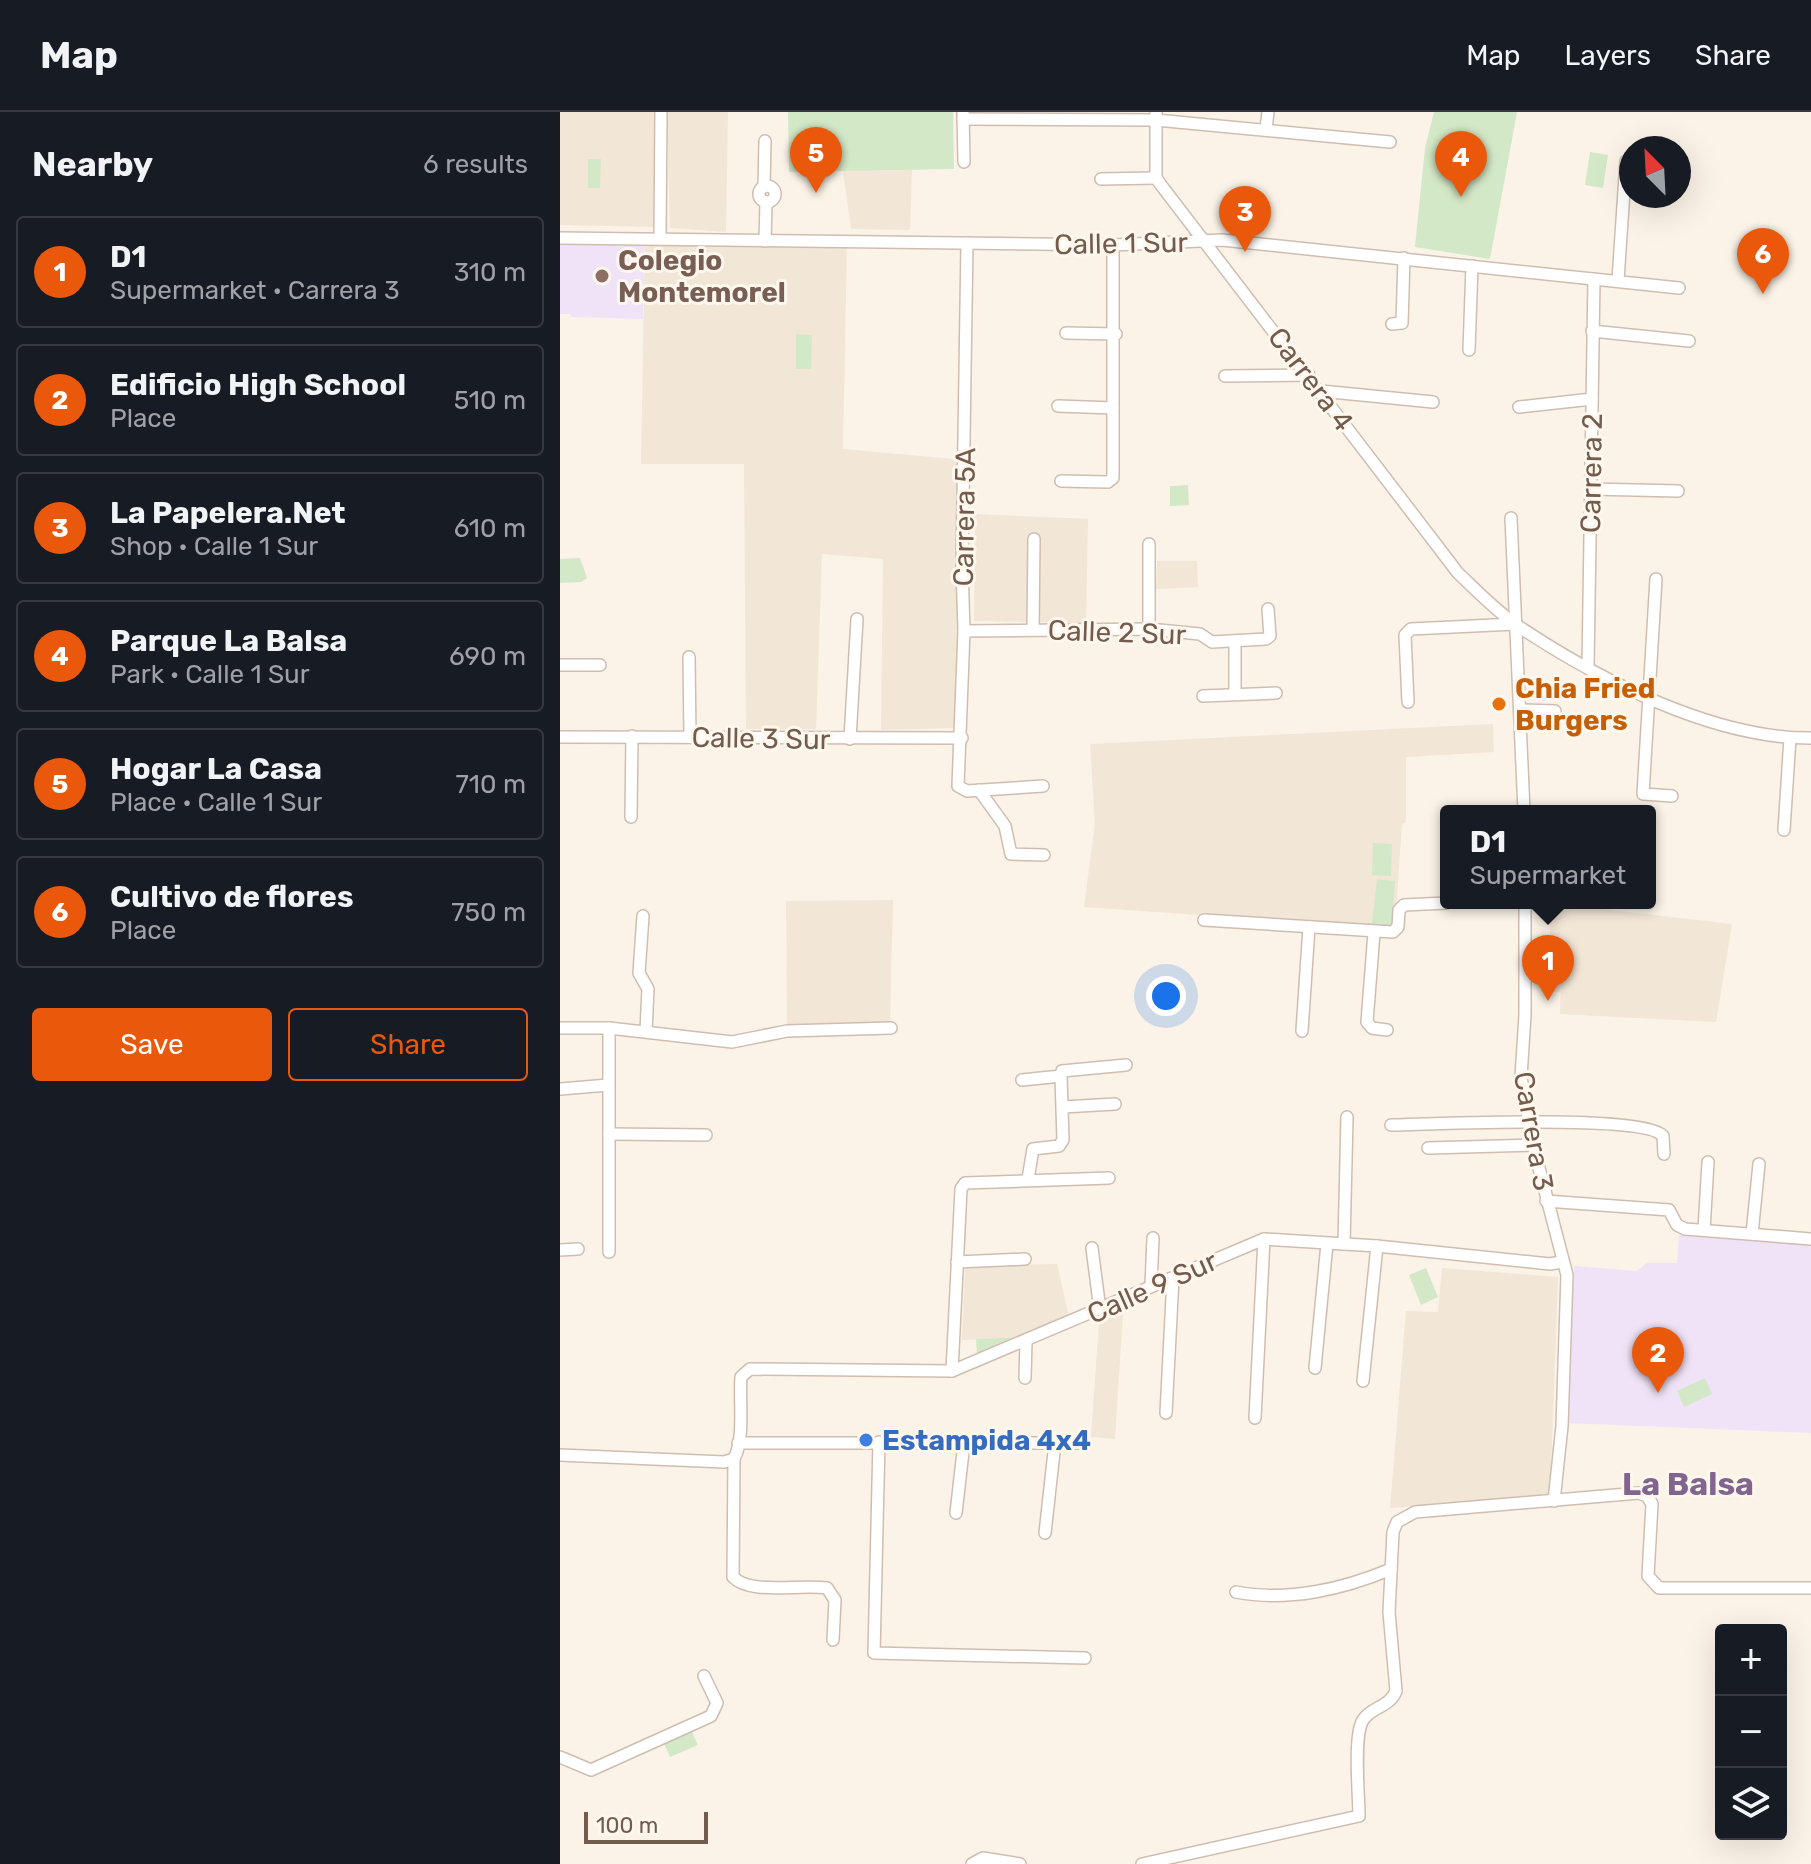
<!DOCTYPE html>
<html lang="en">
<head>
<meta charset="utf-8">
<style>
  body { margin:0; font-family:Rubik,sans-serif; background:#242831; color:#f1f3f6 }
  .controls { position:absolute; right:24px; bottom:24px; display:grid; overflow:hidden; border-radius:8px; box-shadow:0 8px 32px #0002 }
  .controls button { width:72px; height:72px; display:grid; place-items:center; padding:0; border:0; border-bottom:2px solid #363941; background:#171b24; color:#f1f3f6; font:40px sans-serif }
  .compass { position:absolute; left:1059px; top:24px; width:72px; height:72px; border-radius:50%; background:#171b24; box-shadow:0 8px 32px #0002; rotate:336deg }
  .scale { position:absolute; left:24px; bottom:20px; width:124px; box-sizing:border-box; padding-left:8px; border:4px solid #735b4d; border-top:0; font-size:22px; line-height:28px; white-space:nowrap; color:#735b4d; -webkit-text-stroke:6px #fef7ed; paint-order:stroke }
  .you { position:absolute; left:606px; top:884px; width:28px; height:28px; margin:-20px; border:6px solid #fff; border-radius:50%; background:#1a73e8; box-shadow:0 0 0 12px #1a73e833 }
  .badge { display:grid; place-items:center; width:52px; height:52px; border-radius:50%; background:#ea580c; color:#fff; font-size:26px; font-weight:700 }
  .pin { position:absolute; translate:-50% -66px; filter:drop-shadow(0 2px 4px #0008) }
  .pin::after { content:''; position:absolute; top:42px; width:28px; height:24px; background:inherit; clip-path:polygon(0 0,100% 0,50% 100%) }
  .popup { position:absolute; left:880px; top:693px; width:216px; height:104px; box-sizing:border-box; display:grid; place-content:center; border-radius:8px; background:#171b24; filter:drop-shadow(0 2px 6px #0005); font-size:26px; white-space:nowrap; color:#9ea1a6 }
  .popup b { font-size:30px; color:#f1f3f6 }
  .popup::after { content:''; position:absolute; left:50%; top:100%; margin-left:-16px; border:16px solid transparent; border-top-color:#171b24 }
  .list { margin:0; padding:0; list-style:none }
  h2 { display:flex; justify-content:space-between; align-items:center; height:104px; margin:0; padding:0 32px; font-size:34px }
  h2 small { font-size:26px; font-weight:400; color:#9ea1a6 }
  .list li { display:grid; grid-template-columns:52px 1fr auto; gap:24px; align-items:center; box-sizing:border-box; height:112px; margin:0 16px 16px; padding:0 16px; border:2px solid #363941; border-radius:8px }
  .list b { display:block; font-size:30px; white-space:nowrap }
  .list p { margin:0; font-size:26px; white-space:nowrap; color:#9ea1a6 }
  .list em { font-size:26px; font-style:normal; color:#9ea1a6 }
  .actions { display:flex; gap:16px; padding:24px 32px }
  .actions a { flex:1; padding:18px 0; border:2px solid #ea580c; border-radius:8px; text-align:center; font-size:28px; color:#ea580c }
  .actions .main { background:#ea580c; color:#fff }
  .icon { flex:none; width:44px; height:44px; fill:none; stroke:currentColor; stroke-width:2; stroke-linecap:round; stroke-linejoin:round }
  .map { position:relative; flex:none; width:1251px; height:1752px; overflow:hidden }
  header { display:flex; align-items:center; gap:48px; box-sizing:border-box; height:112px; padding:0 40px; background:#171b24; border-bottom:2px solid #363941 }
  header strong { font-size:38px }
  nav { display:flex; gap:44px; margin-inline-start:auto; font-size:28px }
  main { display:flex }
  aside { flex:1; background:#171b24 }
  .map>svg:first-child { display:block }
  .residential { fill:#f2e6d6 }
  .commercial { fill:#fae5db }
  .education { fill:#f0e3f7 }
  .green { fill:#d3e8c6 }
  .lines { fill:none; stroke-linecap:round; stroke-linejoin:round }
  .minor-casing { stroke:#cebeb1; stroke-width:14 }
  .minor { stroke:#fff; stroke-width:11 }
  .education-dot { fill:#8d6e63; stroke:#fef7ed; stroke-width:3 }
  .food-dot { fill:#e8710a; stroke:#fef7ed; stroke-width:3 }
  .shop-dot { fill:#3f7fe0; stroke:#fef7ed; stroke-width:3 }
  .labels { text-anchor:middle; stroke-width:6; stroke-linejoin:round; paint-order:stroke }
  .street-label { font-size:28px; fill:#735b4d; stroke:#fef7ed }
  .education-label { font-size:28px; font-weight:bold; fill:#785e54; stroke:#fef7ed; text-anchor:start }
  .food-label { font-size:28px; font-weight:bold; fill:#c56008; stroke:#fef7ed; text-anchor:start }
  .shop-label { font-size:28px; font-weight:bold; fill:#366cbe; stroke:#fef7ed; text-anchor:start }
  .quarter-label { font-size:32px; font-weight:bold; fill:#81658f; stroke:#fef7ed }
</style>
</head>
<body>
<header>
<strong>Map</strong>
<nav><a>Map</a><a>Layers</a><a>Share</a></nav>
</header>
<main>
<aside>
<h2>Nearby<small>6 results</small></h2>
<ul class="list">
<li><span class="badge">1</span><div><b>D1</b><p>Supermarket · Carrera 3</p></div><em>310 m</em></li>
<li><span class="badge">2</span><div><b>Edificio High School</b><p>Place</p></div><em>510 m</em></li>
<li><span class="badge">3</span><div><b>La Papelera.Net</b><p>Shop · Calle 1 Sur</p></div><em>610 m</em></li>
<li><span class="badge">4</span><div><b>Parque La Balsa</b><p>Park · Calle 1 Sur</p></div><em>690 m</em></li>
<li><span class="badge">5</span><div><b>Hogar La Casa</b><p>Place · Calle 1 Sur</p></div><em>710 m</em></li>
<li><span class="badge">6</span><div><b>Cultivo de flores</b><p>Place</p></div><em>750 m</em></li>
</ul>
<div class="actions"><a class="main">Save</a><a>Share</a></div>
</aside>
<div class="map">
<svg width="1251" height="1752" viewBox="0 0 1251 1752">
  <rect width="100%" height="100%" fill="#fbf3e7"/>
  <!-- residential -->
  <g class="residential">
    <polygon points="0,0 98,0 98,115 0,113"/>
    <polygon points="107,0 168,0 166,120 110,116"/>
    <polygon points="352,58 350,118 291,117 283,59"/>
    <polygon points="85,127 287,130 283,337 405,348 396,616 321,618 323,447 262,442 256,617 186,617 184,352 81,352"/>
    <polygon points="415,402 528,407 526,511 414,509"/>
    <polygon points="597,449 637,449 638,475 596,477"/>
    <polygon points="933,612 934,640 846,645 846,710 842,712 835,813 830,816 524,795 535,711 530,632"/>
    <polygon points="333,788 330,912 227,915 226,789"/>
    <polygon points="990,791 1172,812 1156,910 1000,902 1002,823 990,823"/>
    <polygon points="497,1152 509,1205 461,1225 402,1228 405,1154"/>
    <polygon points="882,1156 998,1165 990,1386 830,1396 846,1199 878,1200"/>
    <polygon points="563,1201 555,1327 531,1325 539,1210"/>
  </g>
  <!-- commercial -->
  <polygon class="commercial" points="990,823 1003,823 1000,880 990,879"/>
  <!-- education -->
  <g class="education">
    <polygon points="0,126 85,127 83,207 11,205 10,202 0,202"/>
    <polygon points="1119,1123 1251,1130 1251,1321 1006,1311 1014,1154 1077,1159 1087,1151 1117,1151"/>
  </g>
  <!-- green -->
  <g class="green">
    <polygon points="228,0 393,0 394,57 229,60"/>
    <polygon points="874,0 957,0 930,147 855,135 865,36"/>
    <polygon points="1030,40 1048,43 1043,76 1025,73"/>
    <polygon points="28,47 41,47 40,76 28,76"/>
    <polygon points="236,222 252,223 251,257 236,257"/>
    <polygon points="628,373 629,393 610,394 610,374"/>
    <polygon points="20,446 27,466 21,470 0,471 0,447"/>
    <polygon points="813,731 832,732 831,764 812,763"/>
    <polygon points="817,767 835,769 832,813 812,812"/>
    <polygon points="866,1156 878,1185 861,1193 849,1163"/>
    <polygon points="461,1225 417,1243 416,1227"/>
    <polygon points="1145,1266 1152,1282 1124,1295 1117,1279"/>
    <polygon points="130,1616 138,1633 110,1645 103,1629"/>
  </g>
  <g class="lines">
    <!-- minor casing -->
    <g class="minor-casing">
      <g id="minor">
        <polyline points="403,0 404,50"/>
        <path d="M596 0V66L601 73 898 461C917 479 936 499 958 514 1037 567 1154 627 1251 626"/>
        <polyline points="403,7 596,8 830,30"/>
        <polyline points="706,17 708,0"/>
        <polyline points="541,67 596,66"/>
        <circle cx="207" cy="82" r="8"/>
        <polyline points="204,75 205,29"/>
        <polyline points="0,126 553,133 662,128 1119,176"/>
        <polyline points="100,127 101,0"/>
        <polyline points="205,129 206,90"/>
        <polyline points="407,131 402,454 404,519 398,674 407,679 483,674"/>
        <polyline points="1058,168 1066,49"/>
        <polyline points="832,212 842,211 844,146"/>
        <polyline points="1032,219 1129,229"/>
        <polyline points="506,221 556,222"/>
        <polyline points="909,238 912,154"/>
        <polyline points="665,264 749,263"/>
        <polyline points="761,279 873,290"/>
        <polyline points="498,294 553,296"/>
        <polyline points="959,295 1032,287"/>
        <polyline points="501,369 548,370 553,366 553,133"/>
        <polyline points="1031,377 1118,379"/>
        <polyline points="951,406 964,699"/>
        <polyline points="1096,467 1083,682 1112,684"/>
        <polyline points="473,517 474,427"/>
        <polyline points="589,517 589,432"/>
        <polyline points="404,519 589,517 640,522 652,530 706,527 710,524 708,497"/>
        <polyline points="129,545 130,625"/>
        <polyline points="0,553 40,553"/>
        <polyline points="1028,555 1034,167"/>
        <polyline points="675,582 675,529"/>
        <polyline points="643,584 716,581"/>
        <polyline points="848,590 845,523 851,517 955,512"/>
        <polyline points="960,598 995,599"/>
        <polyline points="0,625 402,626"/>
        <polyline points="290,627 297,507"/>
        <polyline points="419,678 445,714 451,742 484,743"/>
        <polyline points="71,705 72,624"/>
        <polyline points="1224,718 1230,626"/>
        <polyline points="965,791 965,903 961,965 973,1033 1007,1163 1002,1314 994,1389"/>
        <polyline points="83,804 79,861 88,877 86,919"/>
        <polyline points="644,808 833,820 838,815 839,798 844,793 886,791"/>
        <polyline points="814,821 807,910 812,916 827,918"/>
        <polyline points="0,916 49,916 172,930 227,919 331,916"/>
        <polyline points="49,916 49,1140"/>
        <polyline points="742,919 749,815"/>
        <polyline points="462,968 501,964 502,959 566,953"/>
        <polyline points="0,977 48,973"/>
        <polyline points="503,995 555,992"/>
        <path d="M831 1013C871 1012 1085 1002 1103 1024L1104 1042"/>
        <polyline points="49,1022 146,1023"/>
        <polyline points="868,1036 973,1033"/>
        <polyline points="468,1067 473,1037 499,1034 503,1028 501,964"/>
        <polyline points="986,1089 1109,1098 1117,1113 1125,1117 1251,1127"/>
        <polyline points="1144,1118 1148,1050"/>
        <polyline points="1192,1122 1199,1052"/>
        <polyline points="784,1132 787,1005"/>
        <polyline points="532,1136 540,1198"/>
        <polyline points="0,1138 18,1137"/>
        <polyline points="397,1150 465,1147"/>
        <polyline points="591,1174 593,1126"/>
        <polyline points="755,1256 767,1132"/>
        <polyline points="392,1259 401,1077 405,1071 549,1066"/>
        <polyline points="465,1266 466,1230"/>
        <polyline points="803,1269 817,1134"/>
        <polyline points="606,1301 613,1166"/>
        <polyline points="695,1306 704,1127"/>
        <polyline points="319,1330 314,1541 525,1546"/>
        <polyline points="178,1331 519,1331"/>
        <polyline points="0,1343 164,1350 174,1347"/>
        <polyline points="396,1401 404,1331"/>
        <polyline points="485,1421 495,1331"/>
        <path d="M676 1480C728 1490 784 1477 831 1457"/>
        <path d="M273 1528 275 1488 267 1476C239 1472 190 1483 173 1465L174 1347C185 1326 179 1289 181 1265L190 1257 392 1259 704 1127 817 1134 990 1152 1001 1150"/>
        <polyline points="0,1645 31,1658 151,1604 157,1591 144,1564"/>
        <polyline points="412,1752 423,1746 460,1752"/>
        <path d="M582 1752 799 1704C799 1684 793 1623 803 1608 811 1595 830 1595 836 1579L829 1500 833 1420 837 1410 855 1400 1079 1381 1087 1384 1092 1392 1088 1464 1099 1476H1251"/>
      </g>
    </g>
    <!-- minor -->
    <use href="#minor" class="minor"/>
  </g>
  <!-- markers -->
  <circle class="education-dot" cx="42" cy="164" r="8"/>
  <circle class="food-dot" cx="939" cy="592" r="8"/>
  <circle class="shop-dot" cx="306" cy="1328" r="8"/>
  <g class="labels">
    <!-- street labels -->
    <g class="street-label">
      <text transform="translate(561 131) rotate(-1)" y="10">Calle 1 Sur</text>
      <text transform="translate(751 267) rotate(53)" y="10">Carrera 4</text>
      <text transform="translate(1031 361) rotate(-89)" y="10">Carrera 2</text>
      <text transform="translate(404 405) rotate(-89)" y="10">Carrera 5A</text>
      <text transform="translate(557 520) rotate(2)" y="10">Calle 2 Sur</text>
      <text transform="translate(201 626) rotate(1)" y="10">Calle 3 Sur</text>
      <text transform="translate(974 1019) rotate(80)" y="10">Carrera 3</text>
      <text transform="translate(592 1175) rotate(-24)" y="10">Calle 9 Sur</text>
    </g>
    <!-- education labels -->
    <g class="education-label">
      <text x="58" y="158">Colegio<tspan x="58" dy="32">Montemorel</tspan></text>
    </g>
    <!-- food labels -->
    <g class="food-label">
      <text x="955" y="586">Chia Fried<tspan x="955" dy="32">Burgers</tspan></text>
    </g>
    <!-- shop labels -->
    <g class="shop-label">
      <text x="322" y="1338">Estampida 4x4</text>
    </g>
    <!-- quarter labels -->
    <g class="quarter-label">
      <text x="1128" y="1383">La Balsa</text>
    </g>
  </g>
</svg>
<div class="controls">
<button>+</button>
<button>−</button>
<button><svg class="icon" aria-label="layers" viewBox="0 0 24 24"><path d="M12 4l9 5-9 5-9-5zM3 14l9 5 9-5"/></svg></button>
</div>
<svg class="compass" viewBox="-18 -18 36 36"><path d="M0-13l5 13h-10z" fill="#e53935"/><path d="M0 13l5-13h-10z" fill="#9ea1a6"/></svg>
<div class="scale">100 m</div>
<div class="you"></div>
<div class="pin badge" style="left:988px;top:889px">1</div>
<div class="popup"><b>D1</b>Supermarket</div>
<div class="pin badge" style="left:1098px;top:1281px">2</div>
<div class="pin badge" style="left:685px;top:140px">3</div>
<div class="pin badge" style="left:901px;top:85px">4</div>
<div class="pin badge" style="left:256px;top:81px">5</div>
<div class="pin badge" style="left:1203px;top:182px">6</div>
</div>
</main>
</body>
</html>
